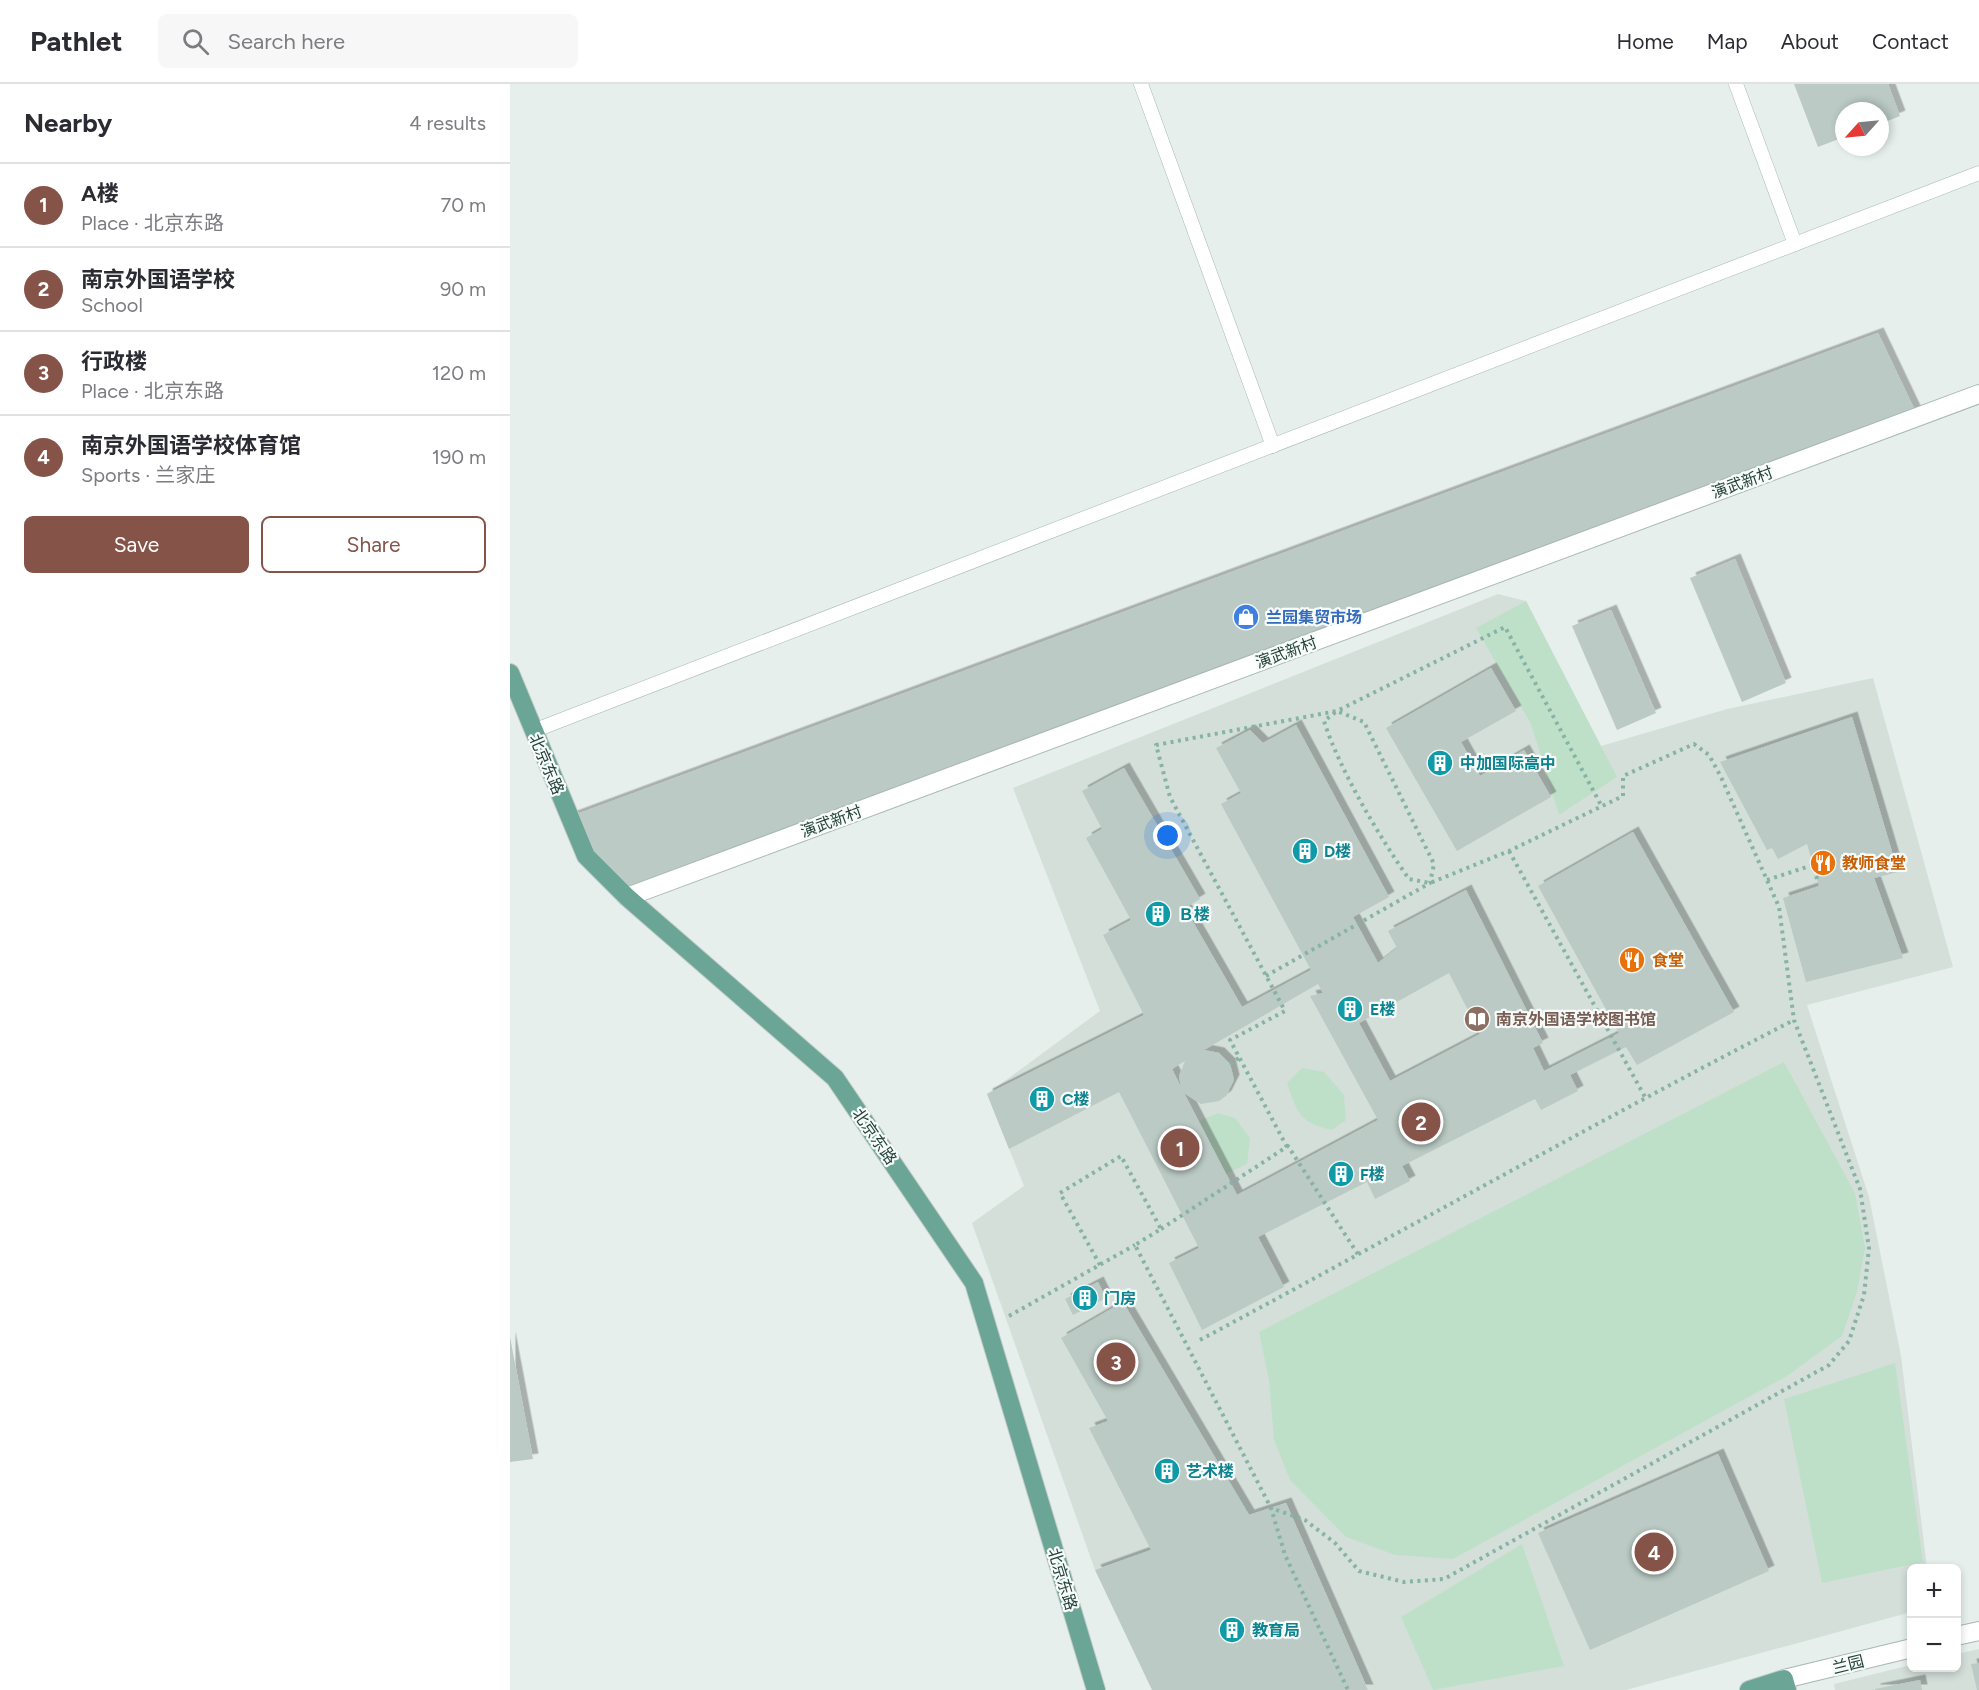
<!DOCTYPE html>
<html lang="en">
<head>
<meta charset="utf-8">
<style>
  body { margin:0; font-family:Figtree,"Noto Sans SC",sans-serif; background:#f7f7f7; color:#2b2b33 }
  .controls { position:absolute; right:18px; bottom:18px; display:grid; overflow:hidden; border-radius:9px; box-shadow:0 3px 9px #0003 }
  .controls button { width:54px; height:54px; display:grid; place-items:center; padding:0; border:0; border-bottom:2px solid #e1e1e2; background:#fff; color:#2b2b33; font:30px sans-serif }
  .compass { position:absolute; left:1325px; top:18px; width:54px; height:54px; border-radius:50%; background:#fff; box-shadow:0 3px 9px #0003; rotate:243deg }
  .you { position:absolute; left:658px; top:752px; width:21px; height:21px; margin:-15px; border:4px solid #fff; border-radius:50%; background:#1a73e8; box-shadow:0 0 0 9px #1a73e833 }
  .badge { display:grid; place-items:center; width:39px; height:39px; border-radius:50%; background:#855347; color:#fff; font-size:20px; font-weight:700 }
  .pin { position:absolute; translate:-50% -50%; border:3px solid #fff; box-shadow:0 2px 6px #0006 }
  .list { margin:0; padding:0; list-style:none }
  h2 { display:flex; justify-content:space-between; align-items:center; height:78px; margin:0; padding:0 24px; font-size:26px }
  h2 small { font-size:20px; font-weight:400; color:#7c7c81 }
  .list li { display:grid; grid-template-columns:39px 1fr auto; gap:18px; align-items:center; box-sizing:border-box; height:84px; padding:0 24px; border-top:2px solid #e1e1e2 }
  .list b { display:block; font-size:22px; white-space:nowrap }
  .list p { margin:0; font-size:20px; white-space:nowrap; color:#7c7c81 }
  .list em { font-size:20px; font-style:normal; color:#7c7c81 }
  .actions { display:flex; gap:12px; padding:18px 24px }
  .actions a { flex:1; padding:14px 0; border:2px solid #855347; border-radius:9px; text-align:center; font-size:21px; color:#855347 }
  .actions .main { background:#855347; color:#fff }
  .icon { flex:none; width:33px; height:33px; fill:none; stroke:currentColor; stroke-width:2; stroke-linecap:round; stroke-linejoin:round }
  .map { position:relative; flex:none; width:1469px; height:1606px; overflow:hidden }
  header { display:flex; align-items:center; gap:36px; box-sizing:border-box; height:84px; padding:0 30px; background:#fff; border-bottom:2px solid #e1e1e2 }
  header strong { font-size:28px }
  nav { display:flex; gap:33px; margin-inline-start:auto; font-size:21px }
  .search { width:420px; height:54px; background:#f7f7f7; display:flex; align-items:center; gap:15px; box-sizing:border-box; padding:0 21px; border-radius:9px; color:#7c7c81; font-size:22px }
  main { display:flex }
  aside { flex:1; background:#fff }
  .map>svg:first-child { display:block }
  .built { fill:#d4dfda }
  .green { fill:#bfe0c8 }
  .building { fill:#bbcac4; fill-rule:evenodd; filter:url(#shadow) }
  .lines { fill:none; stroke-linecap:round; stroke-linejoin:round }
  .service-casing { stroke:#a8b8b2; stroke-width:15 }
  .minor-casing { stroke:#a8b8b2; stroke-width:20 }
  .primary-casing { stroke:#c2cac8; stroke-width:20 }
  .path { stroke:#86b3a5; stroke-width:4; stroke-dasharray:3 4.5; stroke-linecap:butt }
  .service { stroke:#fff; stroke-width:14 }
  .minor { stroke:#fff; stroke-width:18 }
  .primary { stroke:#6aa596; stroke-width:18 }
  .labels { text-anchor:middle; stroke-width:4.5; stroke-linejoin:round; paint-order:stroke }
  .street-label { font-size:16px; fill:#24423a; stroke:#f7fbf9 }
  .shop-label { font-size:16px; font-weight:bold; fill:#366cbe; stroke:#f7fbf9; text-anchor:start }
  .culture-label { font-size:16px; font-weight:bold; fill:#0d838f; stroke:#f7fbf9; text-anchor:start }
  .food-label { font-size:16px; font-weight:bold; fill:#c56008; stroke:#f7fbf9; text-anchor:start }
  .education-label { font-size:16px; font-weight:bold; fill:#785e54; stroke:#f7fbf9; text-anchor:start }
</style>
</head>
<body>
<header>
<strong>Pathlet</strong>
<div class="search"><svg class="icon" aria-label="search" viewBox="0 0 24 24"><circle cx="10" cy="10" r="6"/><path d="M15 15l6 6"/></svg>Search here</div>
<nav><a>Home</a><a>Map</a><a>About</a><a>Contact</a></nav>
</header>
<main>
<aside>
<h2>Nearby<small>4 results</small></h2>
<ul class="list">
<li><span class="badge">1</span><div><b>A楼</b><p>Place · 北京东路</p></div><em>70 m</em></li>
<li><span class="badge">2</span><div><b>南京外国语学校</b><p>School</p></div><em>90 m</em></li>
<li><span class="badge">3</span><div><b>行政楼</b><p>Place · 北京东路</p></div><em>120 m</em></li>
<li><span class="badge">4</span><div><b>南京外国语学校体育馆</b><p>Sports · 兰家庄</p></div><em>190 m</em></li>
</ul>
<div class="actions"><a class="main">Save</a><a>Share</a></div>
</aside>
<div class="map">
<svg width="1469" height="1606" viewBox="0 0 1469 1606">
  <defs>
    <filter id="shadow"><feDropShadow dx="5.5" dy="-5.5" stdDeviation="0" flood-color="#0004"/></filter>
  </defs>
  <rect width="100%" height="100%" fill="#e6efeb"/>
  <!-- built -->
  <g class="built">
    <polygon points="988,510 1016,517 1091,662 1217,625 1363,594 1443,883 1297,921 1359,1113 1391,1272 1417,1484 1402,1484 1401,1528 1116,1606 858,1606 776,1419 585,1486 462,1139 514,1102 477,1010 590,927 503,704"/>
    <polygon points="1469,1565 1469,1606 1325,1606 1324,1600 1401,1581 1402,1584 1446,1584 1447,1570"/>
  </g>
  <!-- green -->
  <g class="green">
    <polygon points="1016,517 1107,693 1049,731 1021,640 966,544"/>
    <polygon points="1274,978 1345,1109 1355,1164 1347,1208 1332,1252 1277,1292 943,1475 885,1471 836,1453 780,1396 764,1356 759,1296 749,1248"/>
    <path d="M792 984 814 988 834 1011 836 1036 822 1046C789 1039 787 1028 777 999Z"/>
    <polygon points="708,1029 725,1034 740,1054 737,1080 716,1090 689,1037"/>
    <polygon points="1385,1279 1413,1478 1312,1499 1274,1315"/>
    <polygon points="1012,1460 1054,1582 923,1606 891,1533"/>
  </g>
  <!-- building -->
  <g class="building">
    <polygon points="1284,0 1378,0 1390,32 1370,40 1370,27 1334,27 1334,53 1308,63"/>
    <polygon points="1368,249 1408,333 117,813 59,733"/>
    <polygon points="1225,475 1276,599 1232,618 1180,494"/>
    <polygon points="1101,526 1146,629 1107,646 1062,542"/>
    <polygon points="981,584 1006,627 951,658 970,692 1014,666 1041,713 947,767 876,644"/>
    <polygon points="1342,633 1388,788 1364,794 1393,874 1296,898 1273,814 1309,802 1297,760 1268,775 1262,764 1257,766 1210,678"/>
    <path d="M786 641 879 813 843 833 868 879 887 864 878 847 956 806 1033 959 1023 964 1034 987 1109 949 1028 802 1123 748 1224 928 1127 981 1116 963 1060 991 1068 1007 1031 1026 1025 1015 892 1082 900 1097 865 1115 857 1098 748 1153 774 1203 692 1246 659 1179 689 1164 609 1008 499 1065 477 1010 634 931 593 851 621 836 576 754 592 745 572 707 614 684 690 815 675 824 732 923 801 886 711 720 731 709 706 664 740 646 753 659ZM939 889 970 950 880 997 849 939ZM808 900 813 909 800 912 868 1036 727 1111 674 1009 691 1020 709 1017 716 1012 724 996 720 980 709 969 694 966ZM675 977 669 992 671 1003 662 985Z"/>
    <polygon points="588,1198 596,1214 563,1231 555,1215"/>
    <polygon points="613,1218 739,1431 776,1419 858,1606 642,1606 585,1486 641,1466 579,1344 598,1337 551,1254"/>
    <polygon points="0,1253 23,1375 0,1378"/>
    <polygon points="1208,1370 1259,1487 1080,1566 1028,1449"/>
    <polygon points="1469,1579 1469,1606 1467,1606 1461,1580"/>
    <polygon points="1410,1596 1412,1606 1365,1606 1365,1605"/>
  </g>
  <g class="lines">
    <!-- service casing -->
    <g class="service-casing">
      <g id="service">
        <polyline points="631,0 763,362"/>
        <polyline points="1226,0 1285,160"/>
        <polyline points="23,647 1469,89"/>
      </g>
    </g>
    <!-- minor casing -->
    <g class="minor-casing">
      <g id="minor">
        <polyline points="117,813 1469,310"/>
        <polyline points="1446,1552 1469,1547"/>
        <polyline points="1274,1595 1402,1564"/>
      </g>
    </g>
    <!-- primary casing -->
    <g class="primary-casing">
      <g id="primary">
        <polyline points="0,589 76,772 117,813 325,994 464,1199 586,1606"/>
        <polyline points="1239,1606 1274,1595 1277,1606"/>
      </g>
    </g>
    <!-- path -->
    <g class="path">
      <polyline points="999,767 1135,1013"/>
      <polyline points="1257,796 1303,781 1307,795"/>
      <path d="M756 892 920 799 924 780 854 638 827 627 814 637C829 685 870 754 899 795L920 799 999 767 1113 712V692L1184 660 1199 671 1211 693 1269 823 1284 936 1350 1105 1359 1164 1354 1211 1339 1257 1319 1281 934 1495 894 1498 849 1487 825 1459 795 1436 761 1424"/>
      <polyline points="720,980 729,974"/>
      <polyline points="777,1063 720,956 775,927 660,713 646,661 827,627 995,543 1091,721"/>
      <polyline points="651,1145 778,1062 849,1172"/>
      <polyline points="590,1181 550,1109 611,1072 651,1145 625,1161 761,1424 775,1471 838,1606"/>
      <polyline points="499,1232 625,1161"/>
      <path d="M690 1256C888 1150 1084 1039 1284 936"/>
    </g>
    <!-- service -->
    <use href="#service" class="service"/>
    <!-- minor -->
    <use href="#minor" class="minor"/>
    <!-- primary -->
    <use href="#primary" class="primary"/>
  </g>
  <!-- icons -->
  <defs>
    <g id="shop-disc" transform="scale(1.35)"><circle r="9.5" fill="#3f7fe0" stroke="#f7fbf9"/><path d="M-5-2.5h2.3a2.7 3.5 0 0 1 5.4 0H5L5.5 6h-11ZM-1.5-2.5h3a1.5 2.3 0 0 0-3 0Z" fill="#fff"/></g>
    <g id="building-disc" transform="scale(1.35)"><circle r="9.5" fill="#0f9aa8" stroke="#f7fbf9"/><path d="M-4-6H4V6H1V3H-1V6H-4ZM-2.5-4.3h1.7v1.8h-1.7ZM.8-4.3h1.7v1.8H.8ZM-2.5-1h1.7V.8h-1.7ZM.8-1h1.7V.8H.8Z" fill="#fff"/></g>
    <g id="restaurant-disc" transform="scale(1.35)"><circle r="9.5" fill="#e8710a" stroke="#f7fbf9"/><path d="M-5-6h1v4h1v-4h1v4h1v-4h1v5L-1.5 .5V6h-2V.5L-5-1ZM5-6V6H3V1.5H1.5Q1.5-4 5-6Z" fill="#fff"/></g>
    <g id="library-disc" transform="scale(1.35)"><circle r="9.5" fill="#8d6e63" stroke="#f7fbf9"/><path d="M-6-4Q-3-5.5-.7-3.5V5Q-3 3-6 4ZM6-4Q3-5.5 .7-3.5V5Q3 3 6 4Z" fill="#fff"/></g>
  </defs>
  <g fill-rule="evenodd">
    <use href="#shop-disc" x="736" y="533"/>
    <use href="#building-disc" x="930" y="679"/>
    <use href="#building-disc" x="795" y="767"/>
    <use href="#restaurant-disc" x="1313" y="779"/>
    <use href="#building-disc" x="648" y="830"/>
    <use href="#restaurant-disc" x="1122" y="876"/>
    <use href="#building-disc" x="840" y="925"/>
    <use href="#library-disc" x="967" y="935"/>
    <use href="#building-disc" x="532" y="1015"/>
    <use href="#building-disc" x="831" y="1090"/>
    <use href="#building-disc" x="575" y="1214"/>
    <use href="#building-disc" x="657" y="1387"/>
    <use href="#building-disc" x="722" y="1546"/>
  </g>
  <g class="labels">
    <!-- street labels -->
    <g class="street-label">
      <text transform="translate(1232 398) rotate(-20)" y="6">演武新村</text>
      <text transform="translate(776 568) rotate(-20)" y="6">演武新村</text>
      <text transform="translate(37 680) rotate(67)" y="6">北京东路</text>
      <text transform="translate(321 737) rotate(-20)" y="6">演武新村</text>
      <text transform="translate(365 1052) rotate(55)" y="6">北京东路</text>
      <text transform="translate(553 1495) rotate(73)" y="6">北京东路</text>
      <text transform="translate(1338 1580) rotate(-14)" y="6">兰园</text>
    </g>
    <!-- shop labels -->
    <g class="shop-label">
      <text x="756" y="539">兰园集贸市场</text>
    </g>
    <!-- culture labels -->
    <g class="culture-label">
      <text x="950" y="685">中加国际高中</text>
      <text x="814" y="773">D楼</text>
      <text x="668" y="836">Ｂ楼</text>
      <text x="860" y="931">E楼</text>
      <text x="552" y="1021">C楼</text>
      <text x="850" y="1096">F楼</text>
      <text x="594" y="1220">门房</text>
      <text x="676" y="1393">艺术楼</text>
      <text x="742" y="1552">教育局</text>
    </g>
    <!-- food labels -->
    <g class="food-label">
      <text x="1332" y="785">教师食堂</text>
      <text x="1142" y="882">食堂</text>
    </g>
    <!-- education labels -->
    <g class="education-label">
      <text x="986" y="941">南京外国语学校图书馆</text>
    </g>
  </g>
</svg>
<div class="controls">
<button>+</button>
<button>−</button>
</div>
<svg class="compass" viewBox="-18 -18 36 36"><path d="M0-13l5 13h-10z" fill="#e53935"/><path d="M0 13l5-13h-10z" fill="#7c7c81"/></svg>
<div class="you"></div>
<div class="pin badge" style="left:670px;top:1064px">1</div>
<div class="pin badge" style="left:911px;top:1038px">2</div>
<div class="pin badge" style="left:606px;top:1278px">3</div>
<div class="pin badge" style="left:1144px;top:1468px">4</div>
</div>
</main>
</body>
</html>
